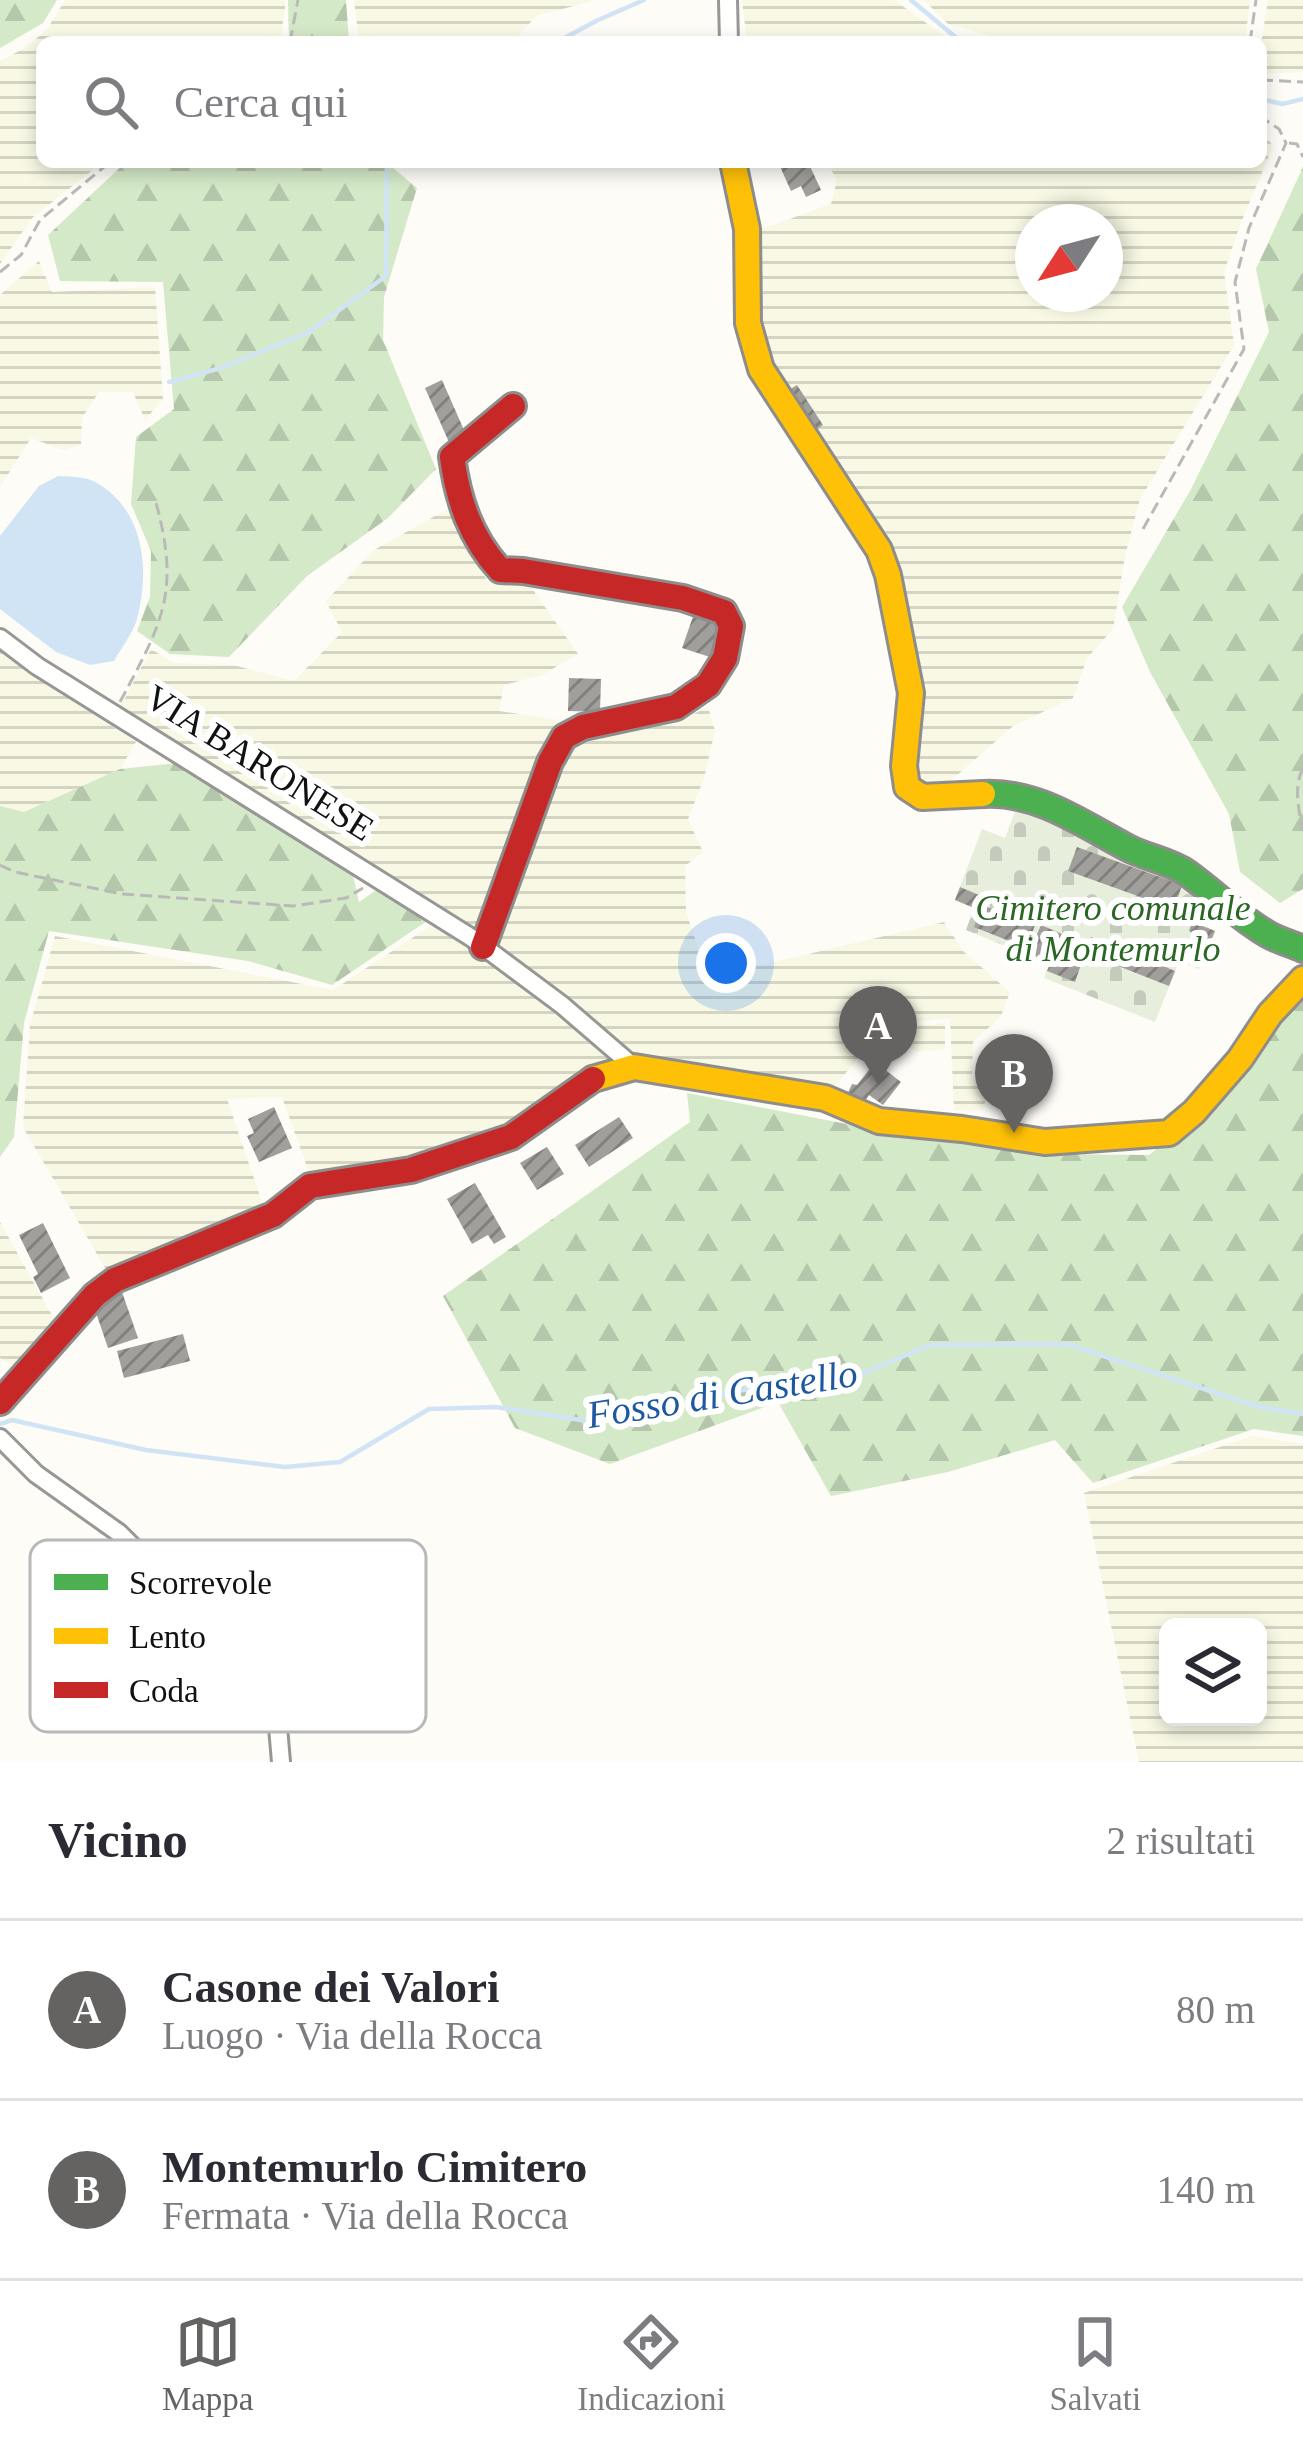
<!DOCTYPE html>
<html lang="it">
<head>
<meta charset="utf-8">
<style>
  body { margin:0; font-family:"Times New Roman",serif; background:#f2f2f3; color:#2b2b33 }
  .controls { position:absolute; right:36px; bottom:36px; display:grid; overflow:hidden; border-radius:18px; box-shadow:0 6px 18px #0003 }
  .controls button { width:108px; height:108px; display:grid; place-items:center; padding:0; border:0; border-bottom:3px solid #e1e1e2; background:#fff; color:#2b2b33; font:60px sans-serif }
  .compass { position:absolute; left:1015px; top:204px; width:108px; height:108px; border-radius:50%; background:#fff; box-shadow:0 6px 18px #0003; rotate:234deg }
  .you { position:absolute; left:726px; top:963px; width:42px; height:42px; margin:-30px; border:9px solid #fff; border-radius:50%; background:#1a73e8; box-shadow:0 0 0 18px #1a73e833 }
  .badge { display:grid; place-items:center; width:78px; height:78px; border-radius:50%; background:#646362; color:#fff; font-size:39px; font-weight:700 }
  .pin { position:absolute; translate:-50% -99px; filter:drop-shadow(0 3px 6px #0008) }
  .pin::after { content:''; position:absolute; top:63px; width:42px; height:36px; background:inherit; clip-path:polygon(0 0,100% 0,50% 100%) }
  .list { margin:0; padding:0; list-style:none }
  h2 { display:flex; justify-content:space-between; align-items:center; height:156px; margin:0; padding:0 48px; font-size:51px }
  h2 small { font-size:39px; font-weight:400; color:#7c7c81 }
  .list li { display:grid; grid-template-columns:78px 1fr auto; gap:36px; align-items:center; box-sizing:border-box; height:180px; padding:0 48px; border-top:3px solid #e1e1e2 }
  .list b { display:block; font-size:45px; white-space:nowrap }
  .list p { margin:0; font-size:39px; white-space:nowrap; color:#7c7c81 }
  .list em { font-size:39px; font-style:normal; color:#7c7c81 }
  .icon { flex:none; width:66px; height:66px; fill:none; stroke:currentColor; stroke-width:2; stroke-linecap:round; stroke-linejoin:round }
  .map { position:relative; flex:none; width:1303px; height:1762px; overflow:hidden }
  .search { position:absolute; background:#fff; box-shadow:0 6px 18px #0003; left:36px; right:36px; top:36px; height:132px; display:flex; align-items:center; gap:30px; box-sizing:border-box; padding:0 42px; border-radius:18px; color:#7c7c81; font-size:45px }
  .sheet { height:516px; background:#fff }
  nav { display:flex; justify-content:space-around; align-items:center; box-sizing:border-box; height:168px; border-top:3px solid #e1e1e2; background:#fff; font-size:33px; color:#7c7c81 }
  nav a { display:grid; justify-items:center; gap:6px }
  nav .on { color:#646362 }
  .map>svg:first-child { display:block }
  .farmland { fill:url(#farmland-rules); fill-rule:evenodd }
  .forest { fill:url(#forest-firs) }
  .cemetery { fill:url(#cemetery-stones) }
  .water { fill:#d0e4f5 }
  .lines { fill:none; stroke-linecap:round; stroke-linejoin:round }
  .stream { stroke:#d0e4f5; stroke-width:4.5 }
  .building { fill:url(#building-hatch) }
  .street-casing { stroke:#979795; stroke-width:22 }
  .fast-casing { stroke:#8e8d8b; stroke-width:30 }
  .slow-casing { stroke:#8e8d8b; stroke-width:30 }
  .jam-casing { stroke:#8e8d8b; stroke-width:30 }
  .path { stroke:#b9b9b8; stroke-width:3; stroke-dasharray:12 6; stroke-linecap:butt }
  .street { stroke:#fffffe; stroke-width:16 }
  .fast { stroke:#4caf50; stroke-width:24 }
  .slow { stroke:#ffc107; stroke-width:24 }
  .jam { stroke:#c62828; stroke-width:24 }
  .labels { text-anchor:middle; stroke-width:12; stroke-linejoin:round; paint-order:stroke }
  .street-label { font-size:36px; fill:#111; stroke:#fff }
  .park-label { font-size:36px; font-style:italic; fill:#296723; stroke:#fff }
  .water-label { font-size:39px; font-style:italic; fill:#1e589f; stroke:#fff }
  .key { fill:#fff; stroke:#b8b8b8; stroke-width:3 }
  .key-label { font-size:33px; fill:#111 }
</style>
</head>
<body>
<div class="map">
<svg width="1303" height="1762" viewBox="0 0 1303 1762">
  <defs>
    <pattern id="farmland-rules" width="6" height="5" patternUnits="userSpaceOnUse" patternTransform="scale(3)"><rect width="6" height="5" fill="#f8f8e5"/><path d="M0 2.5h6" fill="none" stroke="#d4d4c3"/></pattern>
    <pattern id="forest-firs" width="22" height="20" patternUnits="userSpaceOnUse" patternTransform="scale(3)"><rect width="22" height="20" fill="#d4e9c7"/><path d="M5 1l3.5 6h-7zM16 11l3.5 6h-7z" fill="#b5c7aa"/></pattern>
    <pattern id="cemetery-stones" width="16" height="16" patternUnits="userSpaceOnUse" patternTransform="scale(3)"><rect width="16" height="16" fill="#e7eedc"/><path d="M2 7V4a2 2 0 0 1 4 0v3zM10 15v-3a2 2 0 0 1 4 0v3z" fill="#c5cbbc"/></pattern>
    <pattern id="building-hatch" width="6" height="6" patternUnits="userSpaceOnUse" patternTransform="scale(3)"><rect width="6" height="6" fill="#a19f9c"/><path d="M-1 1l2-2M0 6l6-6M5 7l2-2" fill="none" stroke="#82807e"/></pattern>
  </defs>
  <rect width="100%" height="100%" fill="#fdfcf7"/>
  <!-- farmland -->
  <g class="farmland">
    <polygon points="65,0 285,0 285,9 280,42 42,42 42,162 103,162 32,218 0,264 0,61 23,49 46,31"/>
    <polygon points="354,0 596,0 536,16 513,42 359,42"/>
    <polygon points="742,0 894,0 953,42 747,42"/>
    <polygon points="924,0 1250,0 1245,42 1011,42 948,24"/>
    <polygon points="1268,0 1303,0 1303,72 1261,74 1261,45"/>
    <path d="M1261 130 1273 146 1240 225 1224 272 1234 345 1140 499 1125 556 1113 629 1087 658 1073 698 1013 726 947 784 919 780 914 761 920 692 904 581 891 540 774 371 763 340 759 230 831 204 837 180 827 162H1261ZM1033 222H1105V294H1033Z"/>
    <polygon points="39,261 52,292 155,287 163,399 145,420 133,392 99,392 82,418 81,445 63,450 31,438 0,487 0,295"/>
    <polygon points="451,507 487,581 531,587 578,654 542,675 504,685 499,711 559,720 478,931 121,706 151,649 174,663 233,665 294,681 342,632 326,601 374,550"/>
    <polygon points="0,650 30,672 136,742 120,769 24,812 0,806"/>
    <polygon points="708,707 715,731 704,778 688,819 703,852 685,866 686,912 698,947 720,975 944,922 964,952 1010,992 1001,1016 973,1042 972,1078 986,1098 983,1110 954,1110 950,1019 887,1023 831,1091 638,1055 493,944 561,755 576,742 615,730 674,723"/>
    <polygon points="438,921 561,1011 624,1064 505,1132 406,1164 311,1178 282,1097 227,1099 265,1211 108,1273 23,1127 30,1025 55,936 333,990"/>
    <polygon points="945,1023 945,1049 916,1052 893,1029"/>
    <polygon points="0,1222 59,1328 19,1369 0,1358"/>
    <path d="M1252 1436 1303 1444V1762H1139L1084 1493ZM1168 1627H1258V1717H1168Z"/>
  </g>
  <!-- forest -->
  <g class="forest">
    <polygon points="0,0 57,0 43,23 0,48"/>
    <polygon points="288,0 346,0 349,42 289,42"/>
    <polygon points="126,162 386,162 417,188 384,297 383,340 436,469 388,518 307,576 229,657 170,654 137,631 150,597 151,551 131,504 136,437 174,409 163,282 60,281 48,235"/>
    <polygon points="1303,167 1303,889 1280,903 1240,872 1229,814 1150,672 1122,607 1190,491 1269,332 1256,269"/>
    <polygon points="178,763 351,867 359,902 381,887 430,919 332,985 248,961 49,931 24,1023 14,1137 0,1157 0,806 24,812 120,769"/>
    <polygon points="1303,993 1303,1436 1254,1429 1093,1483 1055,1440 948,1472 831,1496 778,1402 610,1464 515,1428 443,1296 690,1122 687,1093 888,1132 1031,1154 1149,1155 1216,1103 1277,1019"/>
  </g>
  <!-- cemetery -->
  <polygon class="cemetery" points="1016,809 1206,889 1193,921 1215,931 1199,969 1179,962 1155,1022 1044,978 1049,964 966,930 974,908 955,900 982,829 1005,838"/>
  <!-- water -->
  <path class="water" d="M58 476C70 477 85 476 95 482 145 509 150 570 137 619 133 633 121 648 114 661L90 665 56 652 0 609V536L39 486Z"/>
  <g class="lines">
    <!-- stream -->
    <g class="stream">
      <polyline points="911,0 959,40 977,42"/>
      <polyline points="557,42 596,21 644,0"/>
      <polyline points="1261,99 1282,104 1303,99"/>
      <polyline points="169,382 221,368 309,332 386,276 387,162"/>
      <polyline points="0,1424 12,1420 146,1450 285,1467 340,1462 429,1409 496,1407 581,1420 759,1387 859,1375 930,1345 1067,1344 1256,1406 1303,1414"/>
    </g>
  </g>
  <!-- building -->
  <g class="building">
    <polygon points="778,162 808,162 821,190 806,197 801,186 791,191"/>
    <polygon points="442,380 467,437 452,449 425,388"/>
    <polygon points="797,385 823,425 811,433 784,393"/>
    <polygon points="696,608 720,616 723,630 713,658 682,648"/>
    <polygon points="569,678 601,679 600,712 568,711"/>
    <polygon points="1077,847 1182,885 1174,909 1068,871"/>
    <polygon points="960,887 979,895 974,908 955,900"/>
    <polygon points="982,905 1035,925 1027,948 974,927"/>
    <polygon points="1192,922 1215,931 1211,941 1189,931"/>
    <polygon points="1041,925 1088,945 1091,937 1175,971 1169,986 1085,953 1075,982 1047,971 1050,964 1028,955"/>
    <polygon points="875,1062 901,1082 883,1105 869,1095 862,1106 845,1099 852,1084 857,1085"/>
    <polygon points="274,1107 292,1148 259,1162 247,1136 254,1133 248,1119"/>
    <polygon points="619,1117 633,1138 589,1167 575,1145"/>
    <polygon points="547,1147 564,1174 537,1190 520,1163"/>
    <polygon points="475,1183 506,1237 494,1244 488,1235 472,1244 447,1199"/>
    <polygon points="43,1223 70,1278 41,1293 33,1277 38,1274 19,1235"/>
    <polygon points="122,1292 138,1338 108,1348 94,1307"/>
    <polygon points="183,1334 190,1361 124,1378 117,1351"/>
  </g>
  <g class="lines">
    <!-- street casing -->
    <g class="street-casing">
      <g id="street">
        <polyline points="728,0 729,42"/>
        <polyline points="0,638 37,666 472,938 562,1005 634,1067"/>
        <polyline points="0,1438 36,1474 119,1533 138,1552 159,1587 278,1727 281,1762"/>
      </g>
    </g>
    <!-- fast casing -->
    <g class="fast-casing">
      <path id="fast" d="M983 794C1038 791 1082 824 1128 848 1147 858 1170 861 1187 873 1215 893 1239 918 1269 935 1280 941 1292 944 1303 949"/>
    </g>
    <!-- slow casing -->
    <g class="slow-casing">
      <g id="slow">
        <polyline points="733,162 747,229 748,323 761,369 879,550 888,575 911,693 904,766 907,787 922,797 983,794"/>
        <polyline points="593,1079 634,1067 825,1098 879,1121 962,1129 1045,1142 1169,1133 1194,1112 1240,1059 1270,1014 1303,979"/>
      </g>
    </g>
    <!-- jam casing -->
    <g class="jam-casing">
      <g id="jam">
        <path d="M483 947 550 762 564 737 583 727 676 707 708 685 725 658 731 626 724 612 683 598 523 571 500 570C470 537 458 500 452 457L513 406"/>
        <polyline points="0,1402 95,1295 115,1280 273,1215 310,1186 411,1170 511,1137 593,1079"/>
      </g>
    </g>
    <!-- path -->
    <g class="path">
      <polyline points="290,42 298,0"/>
      <polyline points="1250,42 1256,0"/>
      <polyline points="1261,80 1303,82"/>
      <polyline points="1289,143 1297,144 1303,157"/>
      <polyline points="0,272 21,255 40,220 110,162"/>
      <polyline points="1303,274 1303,279"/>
      <polyline points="1143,529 1244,349 1235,282 1249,228 1286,143 1279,129 1261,117"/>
      <path d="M120 702C163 621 181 592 155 499"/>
      <path d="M1303 769C1293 785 1299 813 1303 831"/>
      <polyline points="0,865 15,872 122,894 293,906 346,898 363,888"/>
    </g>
    <!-- street -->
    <use href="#street" class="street"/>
    <!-- fast -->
    <use href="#fast" class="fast"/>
    <!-- slow -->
    <use href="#slow" class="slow"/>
    <!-- jam -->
    <use href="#jam" class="jam"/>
  </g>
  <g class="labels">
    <!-- street labels -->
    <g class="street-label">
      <text transform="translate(260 762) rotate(32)" y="13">VIA BARONESE</text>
    </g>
    <!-- park labels -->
    <g class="park-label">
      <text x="1113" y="920">Cimitero comunale<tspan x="1113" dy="41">di Montemurlo</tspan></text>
    </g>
    <!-- water labels -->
    <g class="water-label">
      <text transform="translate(722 1393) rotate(-9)" y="14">Fosso di Castello</text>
    </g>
  </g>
  <!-- legend -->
  <rect x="30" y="1540" width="396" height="192" rx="18" class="key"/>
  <rect x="54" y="1574" width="54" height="16" fill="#4caf50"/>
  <rect x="54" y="1628" width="54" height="16" fill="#ffc107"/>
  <rect x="54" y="1682" width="54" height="16" fill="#c62828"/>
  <g class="key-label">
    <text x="129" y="1594">Scorrevole</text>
    <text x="129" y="1648">Lento</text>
    <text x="129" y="1702">Coda</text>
  </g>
</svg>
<div class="controls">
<button><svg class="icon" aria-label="layers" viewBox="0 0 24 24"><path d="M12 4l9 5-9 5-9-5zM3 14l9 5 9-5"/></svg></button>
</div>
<svg class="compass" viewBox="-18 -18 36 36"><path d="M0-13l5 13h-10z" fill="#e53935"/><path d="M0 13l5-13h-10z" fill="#7c7c81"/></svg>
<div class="you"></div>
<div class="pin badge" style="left:878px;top:1085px">A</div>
<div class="pin badge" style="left:1014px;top:1133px">B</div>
<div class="search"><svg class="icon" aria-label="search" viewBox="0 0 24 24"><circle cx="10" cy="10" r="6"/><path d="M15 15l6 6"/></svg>Cerca qui</div>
</div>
<section class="sheet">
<h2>Vicino<small>2 risultati</small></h2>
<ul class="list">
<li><span class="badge">A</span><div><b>Casone dei Valori</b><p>Luogo · Via della Rocca</p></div><em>80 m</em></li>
<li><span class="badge">B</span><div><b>Montemurlo Cimitero</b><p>Fermata · Via della Rocca</p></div><em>140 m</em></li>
</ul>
</section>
<nav>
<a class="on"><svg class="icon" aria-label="map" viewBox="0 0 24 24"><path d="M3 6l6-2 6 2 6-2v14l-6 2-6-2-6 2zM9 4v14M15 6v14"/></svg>Mappa</a>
<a><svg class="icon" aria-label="directions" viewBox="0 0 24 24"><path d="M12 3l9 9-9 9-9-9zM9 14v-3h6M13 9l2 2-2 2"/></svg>Indicazioni</a>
<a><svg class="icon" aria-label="saved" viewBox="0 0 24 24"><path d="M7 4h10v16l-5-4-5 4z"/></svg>Salvati</a>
</nav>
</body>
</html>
